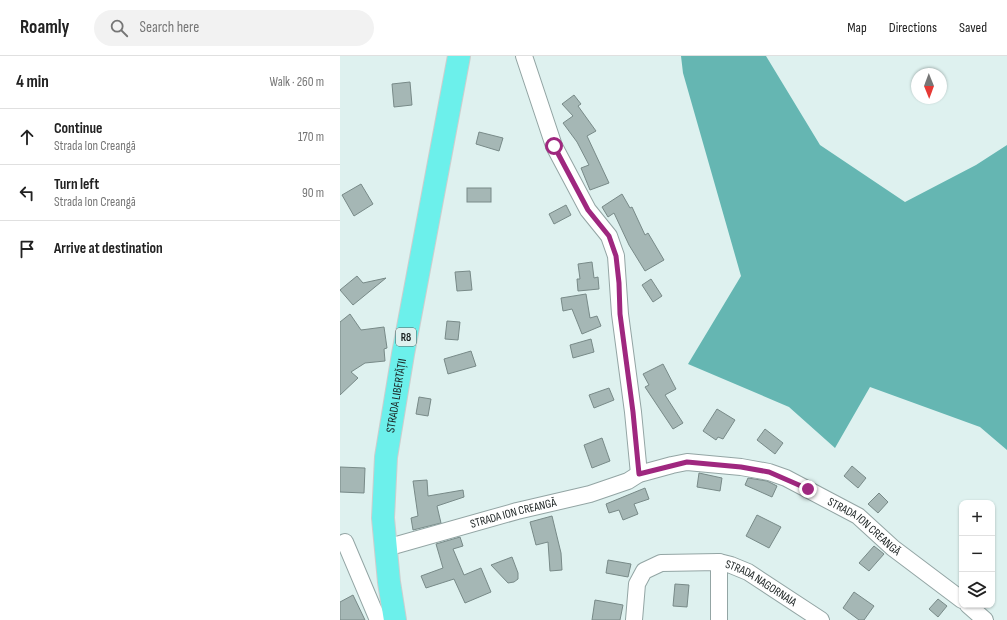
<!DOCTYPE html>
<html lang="en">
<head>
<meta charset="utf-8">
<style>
  body { margin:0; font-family:"Sofia Sans Condensed",sans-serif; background:#f2f2f2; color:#222 }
  .controls { position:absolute; right:12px; bottom:12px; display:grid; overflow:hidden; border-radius:8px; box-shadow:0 1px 3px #0004 }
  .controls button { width:36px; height:36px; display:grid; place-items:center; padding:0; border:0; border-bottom:1px solid #e0e0e0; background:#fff; color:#222; font:20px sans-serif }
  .compass { position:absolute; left:571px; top:12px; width:36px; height:36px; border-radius:50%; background:#fff; box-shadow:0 1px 3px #0004; rotate:179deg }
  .stop { position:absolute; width:12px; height:12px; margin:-9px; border:3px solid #9f277f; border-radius:50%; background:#fff }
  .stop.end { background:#9f277f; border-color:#fff; box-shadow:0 1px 4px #0008 }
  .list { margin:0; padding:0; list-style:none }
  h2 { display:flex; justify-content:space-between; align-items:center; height:52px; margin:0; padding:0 16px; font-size:17px }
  h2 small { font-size:13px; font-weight:400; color:#767676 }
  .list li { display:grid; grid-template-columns:26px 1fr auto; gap:12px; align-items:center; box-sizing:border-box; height:56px; padding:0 16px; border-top:1px solid #e0e0e0 }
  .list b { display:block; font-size:15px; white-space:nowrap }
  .list p { margin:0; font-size:13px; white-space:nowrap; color:#767676 }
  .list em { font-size:13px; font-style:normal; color:#767676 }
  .icon { flex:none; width:22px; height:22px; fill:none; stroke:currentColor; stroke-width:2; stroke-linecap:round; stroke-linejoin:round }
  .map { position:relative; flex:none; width:667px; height:564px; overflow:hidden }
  header { display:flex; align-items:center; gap:24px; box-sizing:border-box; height:56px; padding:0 20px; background:#fff; border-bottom:1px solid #e0e0e0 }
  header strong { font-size:19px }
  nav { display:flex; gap:22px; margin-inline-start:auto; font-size:14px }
  .search { width:280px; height:36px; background:#f2f2f2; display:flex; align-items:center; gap:10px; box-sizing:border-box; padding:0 14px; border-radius:22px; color:#767676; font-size:15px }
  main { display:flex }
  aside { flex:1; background:#fff }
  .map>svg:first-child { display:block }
  .forest { fill:#65b6b2 }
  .building { fill:#a5b7b5; stroke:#788a88 }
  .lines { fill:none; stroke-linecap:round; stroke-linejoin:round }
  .minor-casing { stroke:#93a5a4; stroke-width:18 }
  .trunk-casing { stroke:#cccece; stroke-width:24 }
  .minor { stroke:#fff; stroke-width:16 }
  .trunk { stroke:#6cf0eb; stroke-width:22 }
  .route { stroke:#9f277f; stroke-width:5 }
  .labels { text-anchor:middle; stroke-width:4; stroke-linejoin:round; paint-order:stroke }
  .shield { fill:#def1ef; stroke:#545f5e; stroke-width:1 }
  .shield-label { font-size:11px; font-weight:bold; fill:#192020 }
  .street-label { font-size:12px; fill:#192020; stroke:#def1ef }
</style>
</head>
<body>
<header>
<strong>Roamly</strong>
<div class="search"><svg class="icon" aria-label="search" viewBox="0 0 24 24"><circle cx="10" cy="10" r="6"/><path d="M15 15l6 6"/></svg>Search here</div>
<nav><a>Map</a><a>Directions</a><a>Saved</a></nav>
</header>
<main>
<aside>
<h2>4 min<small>Walk · 260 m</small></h2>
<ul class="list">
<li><svg class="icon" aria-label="ahead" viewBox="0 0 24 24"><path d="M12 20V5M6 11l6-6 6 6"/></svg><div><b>Continue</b><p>Strada Ion Creangă</p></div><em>170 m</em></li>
<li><svg class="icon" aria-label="left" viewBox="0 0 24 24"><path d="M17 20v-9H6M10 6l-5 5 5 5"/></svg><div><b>Turn left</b><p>Strada Ion Creangă</p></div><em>90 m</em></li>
<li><svg class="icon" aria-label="arrive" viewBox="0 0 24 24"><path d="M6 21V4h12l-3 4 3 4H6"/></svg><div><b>Arrive at destination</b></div></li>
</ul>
</aside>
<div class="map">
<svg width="667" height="564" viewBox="0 0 667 564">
  <rect width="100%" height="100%" fill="#def1ef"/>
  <!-- forest -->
  <polygon class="forest" points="341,0 426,0 480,89 565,146 636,109 667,89 667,394 640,371 530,331 495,392 449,351 348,308 401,220 343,17"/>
  <!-- building -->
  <g class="building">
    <polygon points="70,26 72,49 54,51 52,28"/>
    <polygon points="234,39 241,48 238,50 256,75 247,80 269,127 250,134 241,112 249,109 237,86 223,67 233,60 222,48"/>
    <polygon points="139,76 163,82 159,95 136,88"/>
    <polygon points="21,128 33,148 14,160 2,139"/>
    <rect x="127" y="132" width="24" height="14"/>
    <polygon points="282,138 290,152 292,151 305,179 308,177 324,204 305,215 289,189 274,157 268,161 262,151"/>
    <polygon points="226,149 231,159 214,168 209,158"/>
    <polygon points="252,206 254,222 258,221 259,233 238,235 237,223 240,223 238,208"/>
    <polygon points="130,215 132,234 117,235 115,216"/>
    <polygon points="17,220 23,227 46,222 13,249 0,234"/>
    <polygon points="311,223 322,240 313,246 302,229"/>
    <polygon points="246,238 250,262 257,260 261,270 242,278 232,253 223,255 221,242"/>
    <polygon points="10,258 21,274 44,271 47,292 44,293 45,305 25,307 11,316 18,322 0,339 0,266"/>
    <polygon points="107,265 120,266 118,284 105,283"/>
    <polygon points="251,283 254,296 233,302 230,289"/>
    <polygon points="131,295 136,310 108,318 104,303"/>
    <polygon points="323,308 336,333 325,339 343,367 333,373 305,331 309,329 303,318"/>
    <polygon points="269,332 274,344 254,352 249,339"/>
    <polygon points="79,341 91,343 88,360 76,358"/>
    <polygon points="377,353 395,364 383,383 378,381 376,384 363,375"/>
    <polygon points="425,373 443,387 435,398 417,384"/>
    <polygon points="262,382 270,405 252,412 244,389"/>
    <polygon points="512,410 526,422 518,432 504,420"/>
    <polygon points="0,411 25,412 24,437 0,436"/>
    <polygon points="359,417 382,422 380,435 357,431"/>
    <polygon points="408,422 427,425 437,430 432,441 405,429"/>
    <polygon points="87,424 88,440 123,434 124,441 97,450 101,467 73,474 71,462 78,460 73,425"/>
    <polygon points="305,432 309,443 294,448 298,458 283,464 279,454 269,457 266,448"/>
    <polygon points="539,437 548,446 538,457 528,448"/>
    <polygon points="417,459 441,471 429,492 406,480"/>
    <polygon points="212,460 221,497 222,514 210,515 208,486 196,489 190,466"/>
    <polygon points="120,481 123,490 113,493 124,519 141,512 151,536 125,547 114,523 86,532 81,520 103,512 96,488"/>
    <polygon points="534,490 544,498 529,515 519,507"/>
    <polygon points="172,501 178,517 178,523 174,526 168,527 151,509"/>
    <polygon points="268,504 291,508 288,521 266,517"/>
    <polygon points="335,528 349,529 347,551 333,550"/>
    <polygon points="514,536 534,550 524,564 519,564 503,552"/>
    <polygon points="13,539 25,564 0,564 0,546"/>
    <polygon points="598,543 607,550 598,561 589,553"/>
    <polygon points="255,544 283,549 280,564 252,564"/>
  </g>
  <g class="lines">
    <!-- minor casing -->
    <g class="minor-casing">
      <g id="minor">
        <polyline points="184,0 214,90 248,154 269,180 276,200 280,258 293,356 299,418"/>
        <polyline points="5,486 38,564"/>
        <path id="s1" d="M46 492 177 455 250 438 288 425 299 418 332 409 347 406 401 411 429 416 446 422 518 460 553 492 622 544"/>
        <polyline points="379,506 379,564"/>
        <polyline points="628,549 645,564"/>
        <path id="s2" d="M294 564 297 528 304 515 321 507 379 506 391 509 408 516 481 564"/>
      </g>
    </g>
    <!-- trunk casing -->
    <g class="trunk-casing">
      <g id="trunk">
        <path id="s3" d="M55 564 49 526 43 462 46 401 63 298 119 0"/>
      </g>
    </g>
    <!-- minor -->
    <use href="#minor" class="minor"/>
    <!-- trunk -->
    <use href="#trunk" class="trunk"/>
  </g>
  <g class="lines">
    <!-- route -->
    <polyline class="route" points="214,90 248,154 269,180 276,200 279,227 280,258 293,356 299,418 347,406 401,411 429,416 468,433"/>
  </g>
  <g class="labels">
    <!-- shield labels -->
    <rect class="shield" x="56" y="272" width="20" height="18" rx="3"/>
    <g class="shield-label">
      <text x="66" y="285">R8</text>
    </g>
    <!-- street labels -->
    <g class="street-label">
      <text dy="4" stroke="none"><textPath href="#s3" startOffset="226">STRADA LIBERTĂȚII</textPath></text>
      <text dy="4" stroke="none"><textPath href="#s1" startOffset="132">STRADA ION CREANGĂ</textPath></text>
      <text dy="4" stroke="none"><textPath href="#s1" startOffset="507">STRADA ION CREANGĂ</textPath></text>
      <text dy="4" stroke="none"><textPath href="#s2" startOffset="175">STRADA NAGORNAIA</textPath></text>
    </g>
  </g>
</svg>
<div class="controls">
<button>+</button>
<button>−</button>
<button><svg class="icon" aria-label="layers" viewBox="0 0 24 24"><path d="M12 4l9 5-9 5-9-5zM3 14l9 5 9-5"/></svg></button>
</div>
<svg class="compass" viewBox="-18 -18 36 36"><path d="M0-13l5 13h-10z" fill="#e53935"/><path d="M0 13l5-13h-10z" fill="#767676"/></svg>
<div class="stop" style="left:214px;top:90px"></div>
<div class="stop end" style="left:468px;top:433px"></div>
</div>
</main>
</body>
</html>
